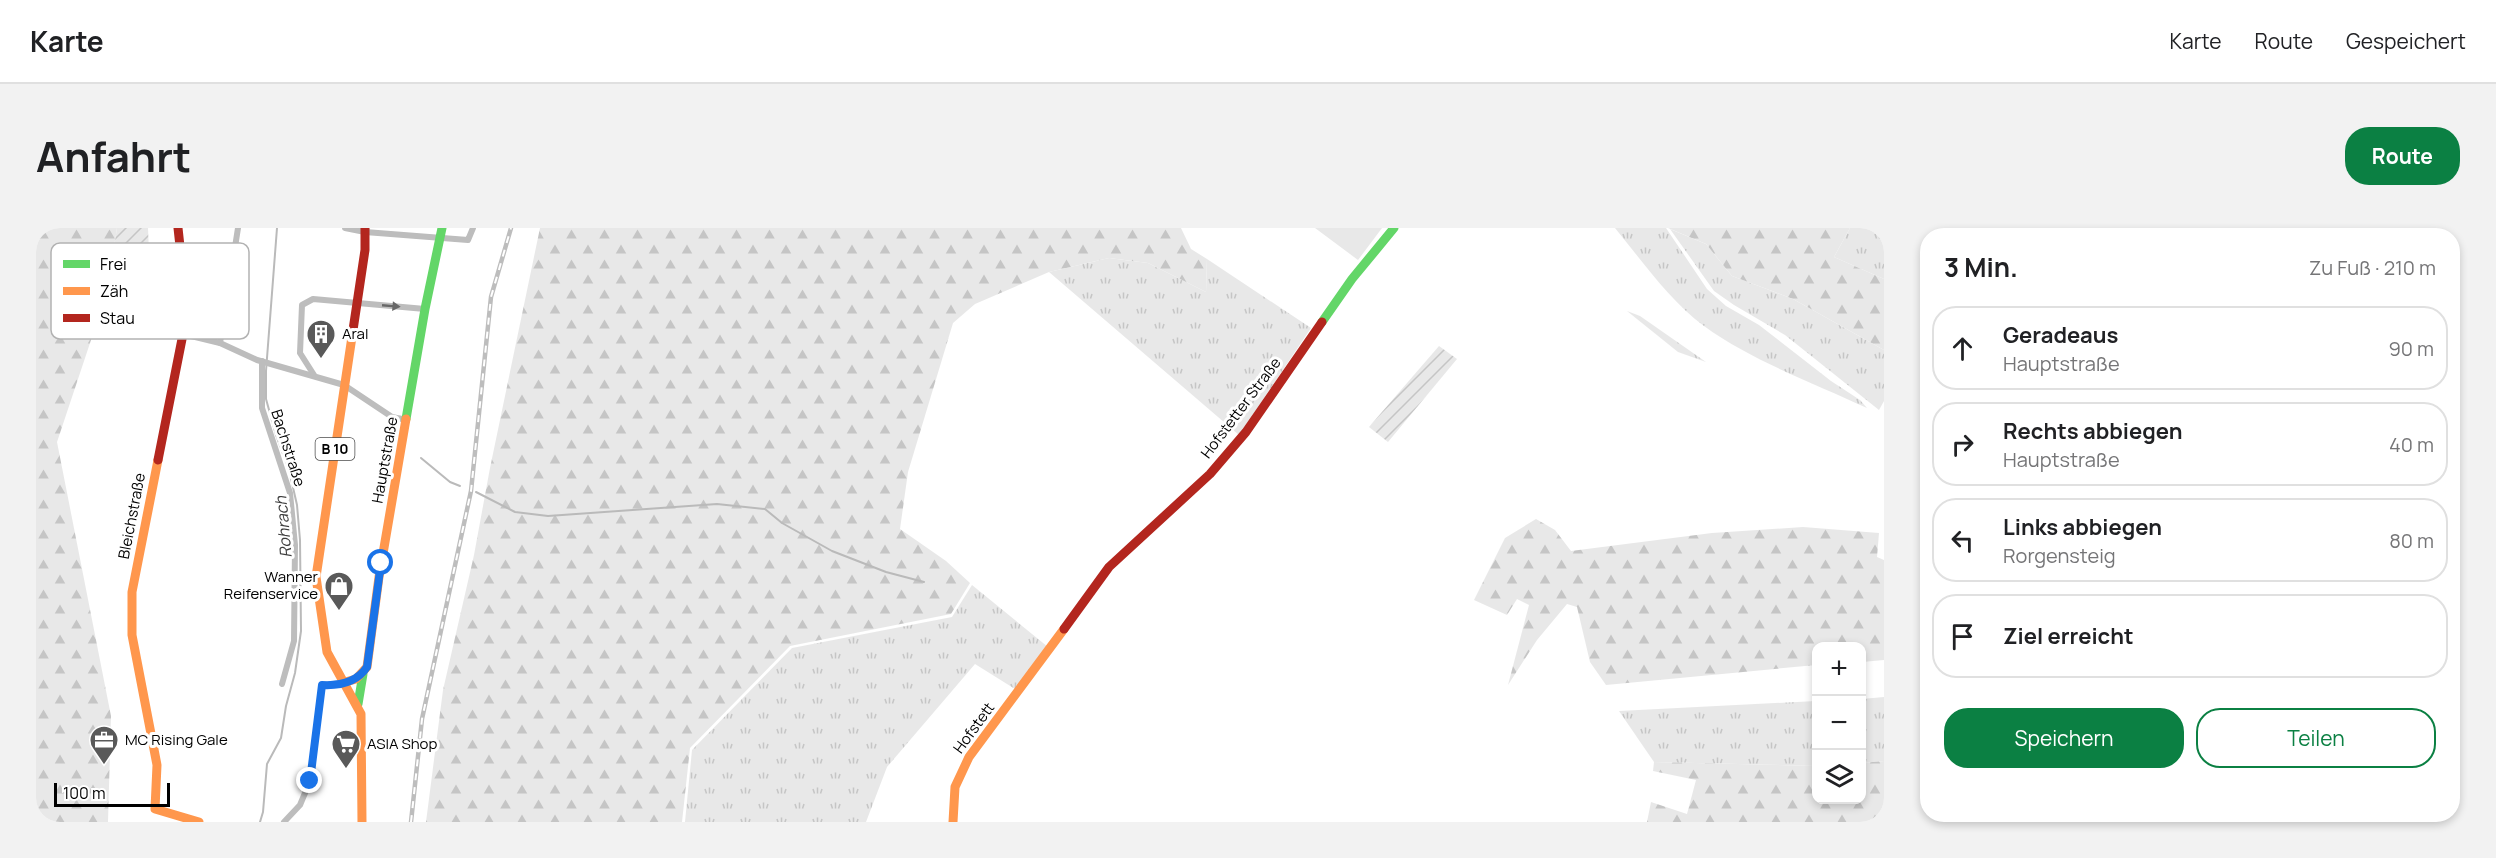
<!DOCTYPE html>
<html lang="de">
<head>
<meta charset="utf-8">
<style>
  body { margin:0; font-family:Manrope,sans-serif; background:#f2f2f2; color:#202124 }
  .controls { position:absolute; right:18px; bottom:18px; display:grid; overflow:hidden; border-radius:12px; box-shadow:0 3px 9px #0003 }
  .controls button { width:54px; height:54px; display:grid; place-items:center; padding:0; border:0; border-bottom:2px solid #e0e0e0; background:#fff; color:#202124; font:30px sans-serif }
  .scale { position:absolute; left:18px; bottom:15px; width:116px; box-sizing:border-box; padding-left:6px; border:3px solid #000; border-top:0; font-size:16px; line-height:21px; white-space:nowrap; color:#000; -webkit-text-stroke:4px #fff; paint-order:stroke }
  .stop { position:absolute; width:18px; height:18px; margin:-14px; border:4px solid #1a73e8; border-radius:50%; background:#fff }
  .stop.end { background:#1a73e8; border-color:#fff; box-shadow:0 2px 6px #0008 }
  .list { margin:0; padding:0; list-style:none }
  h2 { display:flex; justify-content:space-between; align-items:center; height:78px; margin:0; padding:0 24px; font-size:26px }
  h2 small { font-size:20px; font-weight:400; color:#757577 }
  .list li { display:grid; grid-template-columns:39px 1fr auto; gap:18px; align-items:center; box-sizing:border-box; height:84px; margin:0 12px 12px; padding:0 12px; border:2px solid #e0e0e0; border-radius:24px }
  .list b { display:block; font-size:22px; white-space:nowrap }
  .list p { margin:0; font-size:20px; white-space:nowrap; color:#757577 }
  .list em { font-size:20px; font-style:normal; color:#757577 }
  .actions { display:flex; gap:12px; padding:18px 24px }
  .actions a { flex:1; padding:14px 0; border:2px solid #0b8043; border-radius:24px; text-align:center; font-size:21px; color:#0b8043 }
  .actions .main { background:#0b8043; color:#fff }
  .icon { flex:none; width:33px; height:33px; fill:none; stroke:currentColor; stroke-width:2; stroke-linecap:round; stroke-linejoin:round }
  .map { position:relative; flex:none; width:1848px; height:594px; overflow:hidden; border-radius:24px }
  header { display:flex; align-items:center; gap:36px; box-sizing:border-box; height:84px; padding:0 30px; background:#fff; border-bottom:2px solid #e0e0e0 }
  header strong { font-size:28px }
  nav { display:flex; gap:33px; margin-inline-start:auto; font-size:21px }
  .intro { display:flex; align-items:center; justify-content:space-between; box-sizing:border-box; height:144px; padding:0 36px }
  h1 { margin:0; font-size:42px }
  .button { padding:15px 27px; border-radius:24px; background:#0b8043; color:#fff; font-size:21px; font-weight:700 }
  main { display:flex; gap:36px; padding:0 36px }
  aside { flex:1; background:#fff; border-radius:24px; box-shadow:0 3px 9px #0003 }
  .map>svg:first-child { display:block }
  .grass { fill:url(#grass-tufts) }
  .forest { fill:url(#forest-firs) }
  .garden { fill:url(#garden-furrows) }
  .pitch { fill:#e8e8e8 }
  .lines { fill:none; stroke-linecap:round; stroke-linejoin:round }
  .stream { stroke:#bababa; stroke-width:2 }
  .street { stroke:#bdbdbd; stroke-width:6 }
  .fast { stroke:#63d668; stroke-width:9 }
  .slow { stroke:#ff974d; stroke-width:9 }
  .jam { stroke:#b3261e; stroke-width:9 }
  .rail-casing { stroke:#bdbdbd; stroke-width:4.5 }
  .rail { stroke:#fff; stroke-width:2; stroke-dasharray:7; stroke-linecap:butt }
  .oneway { fill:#686868 }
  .route { stroke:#1a73e8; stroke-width:8 }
  .labels { text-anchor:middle; stroke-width:6; stroke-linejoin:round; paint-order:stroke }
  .shield { fill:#fff; stroke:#4c4c4c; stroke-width:1.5 }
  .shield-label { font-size:14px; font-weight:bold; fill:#000 }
  .poi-label { font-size:15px; fill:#000; stroke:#fff; text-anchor:start }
  .street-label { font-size:15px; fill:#000; stroke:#fff }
  .water-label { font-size:16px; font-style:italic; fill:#3e3e3e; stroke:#fff }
  .key { fill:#fff; stroke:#b2b2b2; stroke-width:1.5 }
  .key-label { font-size:16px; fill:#000 }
</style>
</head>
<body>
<header>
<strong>Karte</strong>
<nav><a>Karte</a><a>Route</a><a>Gespeichert</a></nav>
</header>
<div class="intro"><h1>Anfahrt</h1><a class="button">Route</a></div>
<main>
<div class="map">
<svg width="1848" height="594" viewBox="0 0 1848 594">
  <defs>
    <pattern id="grass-tufts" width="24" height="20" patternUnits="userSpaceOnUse" patternTransform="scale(1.5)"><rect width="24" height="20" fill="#e8e8e8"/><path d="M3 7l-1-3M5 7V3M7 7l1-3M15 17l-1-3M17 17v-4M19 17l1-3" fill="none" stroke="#c5c5c5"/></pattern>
    <pattern id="forest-firs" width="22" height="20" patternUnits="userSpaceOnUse" patternTransform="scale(1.5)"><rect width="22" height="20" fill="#e8e8e8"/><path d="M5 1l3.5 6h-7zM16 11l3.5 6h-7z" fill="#c5c5c5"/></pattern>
    <pattern id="garden-furrows" width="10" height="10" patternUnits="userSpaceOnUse" patternTransform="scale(1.5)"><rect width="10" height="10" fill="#e8e8e8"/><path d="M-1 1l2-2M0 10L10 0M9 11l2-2" fill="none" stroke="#c5c5c5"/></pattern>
  </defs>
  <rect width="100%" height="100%" fill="#fff"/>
  <!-- grass -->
  <g class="grass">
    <path d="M1579 0H1630L1671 61 1690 78 1723 97 1795 153 1824 172 1831 180C1778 155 1716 133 1668 98 1633 72 1607 34 1579 0Z"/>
    <polygon points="1814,0 1848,0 1848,51 1798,29"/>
    <polygon points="1634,1 1670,16 1696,48 1757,71 1848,122 1848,173 1843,182 1749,107 1698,77 1678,63"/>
    <polygon points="1073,30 1112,35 1170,64 1171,31 1275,100 1203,207 1013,44"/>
    <polygon points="1591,83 1604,88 1670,134 1642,124"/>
    <polygon points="936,357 1012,419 979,461 939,436 851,539 830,594 649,594 656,522 756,420 916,389"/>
    <polygon points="1848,469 1848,533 1826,535 1826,471"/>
    <polygon points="1780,473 1780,538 1618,534 1583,483"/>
  </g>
  <!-- forest -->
  <g class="forest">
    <polygon points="0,0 81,0 71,64 21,214 75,488 72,594 0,594"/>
    <polygon points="504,0 1145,0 1155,21 1171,31 1170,64 1112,35 1073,30 1013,44 939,76 917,95 872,244 864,301 910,333 934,355 915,386 754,418 654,520 646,594 390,594 407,462 438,327 454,240"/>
    <polygon points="1632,0 1814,0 1798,29 1848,51 1848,122 1757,71 1696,48 1670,16"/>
    <polygon points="1500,291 1519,302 1535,323 1676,305 1767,299 1843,305 1841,329 1848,332 1848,432 1826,434 1826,418 1780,418 1780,437 1570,457 1554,434 1541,379 1531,376 1501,412 1472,457 1493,377 1481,371 1471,387 1438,372 1469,310"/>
    <polygon points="1848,533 1848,594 1611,594 1615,574 1651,586 1660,552 1617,543 1618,534 1780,538 1780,572 1826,572 1826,535"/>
  </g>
  <!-- garden -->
  <g class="garden">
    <polygon points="81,0 112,0 115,75 71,64"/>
    <polygon points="1403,118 1421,131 1352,214 1333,199"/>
  </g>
  <!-- pitch -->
  <polygon class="pitch" points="1279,0 1346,0 1322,32"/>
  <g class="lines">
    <!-- stream -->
    <g class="stream">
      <polyline points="385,230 414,254 424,258"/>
      <polyline points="440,264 479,284 512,288 681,276 729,281 746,295 796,323 850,344 888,354"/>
      <polyline points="224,594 227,584 231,536 245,510 250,478 259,445 265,403 264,312 261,277 253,242 240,207 230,171 230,143 241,0"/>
    </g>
    <!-- street -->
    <g class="street">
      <polyline points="309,0 329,4 432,12 437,0"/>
      <polyline points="147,106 184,115 221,132 308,157 356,189 371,192"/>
      <polyline points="184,115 202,0"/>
      <polyline points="226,133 226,180 254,265 259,317 258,413 246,456"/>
      <polyline points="278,147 264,125 266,77 277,71 389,81"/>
      <polyline points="248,594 264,577 274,553 286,457 306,455"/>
    </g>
    <!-- fast -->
    <g class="fast">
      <polyline points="1286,94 1316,51 1358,0"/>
      <polyline points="370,191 389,81 406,0"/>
      <polyline points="322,476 327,446"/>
    </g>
    <!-- slow -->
    <g class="slow">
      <polyline points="317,102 280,349 291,424 325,486 326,594"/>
      <polyline points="122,232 96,364 96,407 121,537 119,581 163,594"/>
      <polyline points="306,455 320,451 331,439 343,349 370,191"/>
      <polyline points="917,594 919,559 933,529 1028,401"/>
    </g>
    <!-- jam -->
    <g class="jam">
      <polyline points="317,102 329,22 329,0"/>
      <polyline points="122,232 147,106 148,55 142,0"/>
      <polyline points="1028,401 1073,339 1174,246 1210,204 1286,94"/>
    </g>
    <!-- rail casing -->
    <g class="rail-casing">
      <polyline id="rail" points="375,594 386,491 435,263 455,69 475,0"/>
    </g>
    <!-- rail -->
    <use href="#rail" class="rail"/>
  </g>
  <!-- one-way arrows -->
  <defs><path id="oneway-solid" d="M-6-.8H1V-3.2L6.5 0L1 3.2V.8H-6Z" transform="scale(1.5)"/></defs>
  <use class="oneway" href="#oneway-solid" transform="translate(355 78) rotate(5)"/>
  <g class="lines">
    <!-- route -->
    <path class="route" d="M274 553 286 457C304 458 321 454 331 439L345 335"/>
  </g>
  <!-- icons -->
  <defs>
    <g id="building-pin" transform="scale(1.5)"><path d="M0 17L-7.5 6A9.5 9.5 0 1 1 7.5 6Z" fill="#595959" stroke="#fff"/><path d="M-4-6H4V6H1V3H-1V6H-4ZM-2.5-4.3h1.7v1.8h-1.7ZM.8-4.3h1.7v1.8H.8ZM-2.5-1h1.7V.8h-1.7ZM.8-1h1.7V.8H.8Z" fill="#fff"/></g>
    <g id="shop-pin" transform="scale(1.5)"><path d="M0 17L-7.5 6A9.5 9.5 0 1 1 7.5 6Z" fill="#595959" stroke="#fff"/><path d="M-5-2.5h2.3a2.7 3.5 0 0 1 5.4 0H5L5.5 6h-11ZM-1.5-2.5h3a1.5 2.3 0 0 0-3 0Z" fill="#fff"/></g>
    <g id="office-pin" transform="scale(1.5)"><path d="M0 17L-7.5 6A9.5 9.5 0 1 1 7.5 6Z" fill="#595959" stroke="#fff"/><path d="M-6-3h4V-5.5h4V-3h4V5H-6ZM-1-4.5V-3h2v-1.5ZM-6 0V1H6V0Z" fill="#fff"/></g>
    <g id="supermarket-pin" transform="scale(1.5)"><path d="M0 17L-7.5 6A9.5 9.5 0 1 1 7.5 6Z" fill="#595959" stroke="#fff"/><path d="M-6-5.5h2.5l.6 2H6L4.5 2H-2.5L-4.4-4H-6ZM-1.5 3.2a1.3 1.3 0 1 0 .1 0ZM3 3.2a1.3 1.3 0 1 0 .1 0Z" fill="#fff"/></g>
  </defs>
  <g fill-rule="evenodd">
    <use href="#building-pin" x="285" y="106"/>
    <use href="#shop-pin" x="303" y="358"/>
    <use href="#office-pin" x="68" y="512"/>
    <use href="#supermarket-pin" x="310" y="516"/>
  </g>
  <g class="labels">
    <!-- shield labels -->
    <rect class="shield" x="279.5" y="210" width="39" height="22" rx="4.5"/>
    <g class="shield-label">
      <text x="299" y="226">B 10</text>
    </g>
    <!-- poi labels -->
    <g class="poi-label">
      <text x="306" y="111">Aral</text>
      <text x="282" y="354" text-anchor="end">Wanner<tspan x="282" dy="17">Reifenservice</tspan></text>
      <text x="89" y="517">MC Rising Gale</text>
      <text x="331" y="521">ASIA Shop</text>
    </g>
    <!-- street labels -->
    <g class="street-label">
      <text transform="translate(1205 180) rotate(-53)" y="5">Hofstetter Straße</text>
      <text transform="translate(252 220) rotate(72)" y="5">Bachstraße</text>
      <text transform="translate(349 232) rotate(-80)" y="5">Hauptstraße</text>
      <text transform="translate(96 288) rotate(-79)" y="5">Bleichstraße</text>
      <text transform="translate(938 500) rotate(-54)" y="5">Hofstett</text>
    </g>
    <!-- water labels -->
    <g class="water-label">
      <text transform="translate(247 299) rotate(-95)" y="6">Rohrach</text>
    </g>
  </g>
  <!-- legend -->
  <rect x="15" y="15" width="198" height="96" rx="9" class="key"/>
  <rect x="27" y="32" width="27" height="8" fill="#63d668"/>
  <rect x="27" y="59" width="27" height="8" fill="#ff974d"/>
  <rect x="27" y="86" width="27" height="8" fill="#b3261e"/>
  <g class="key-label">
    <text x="64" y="42">Frei</text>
    <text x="64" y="69">Zäh</text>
    <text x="64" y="96">Stau</text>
  </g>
</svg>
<div class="controls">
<button>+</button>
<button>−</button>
<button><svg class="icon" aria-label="layers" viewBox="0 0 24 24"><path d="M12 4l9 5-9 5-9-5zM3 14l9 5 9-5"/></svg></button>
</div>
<div class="scale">100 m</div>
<div class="stop" style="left:345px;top:335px"></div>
<div class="stop end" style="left:274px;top:553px"></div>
</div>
<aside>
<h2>3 Min.<small>Zu Fuß · 210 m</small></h2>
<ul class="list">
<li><svg class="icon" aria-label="ahead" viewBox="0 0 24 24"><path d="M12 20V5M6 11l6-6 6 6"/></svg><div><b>Geradeaus</b><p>Hauptstraße</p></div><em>90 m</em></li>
<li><svg class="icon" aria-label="right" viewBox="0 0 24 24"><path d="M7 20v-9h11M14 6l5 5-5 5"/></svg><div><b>Rechts abbiegen</b><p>Hauptstraße</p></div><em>40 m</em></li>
<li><svg class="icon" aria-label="left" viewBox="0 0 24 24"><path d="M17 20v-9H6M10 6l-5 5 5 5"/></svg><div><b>Links abbiegen</b><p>Rorgensteig</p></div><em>80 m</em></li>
<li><svg class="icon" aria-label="arrive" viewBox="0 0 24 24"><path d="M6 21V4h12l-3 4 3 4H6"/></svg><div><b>Ziel erreicht</b></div></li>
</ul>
<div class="actions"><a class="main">Speichern</a><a>Teilen</a></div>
</aside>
</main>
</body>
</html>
